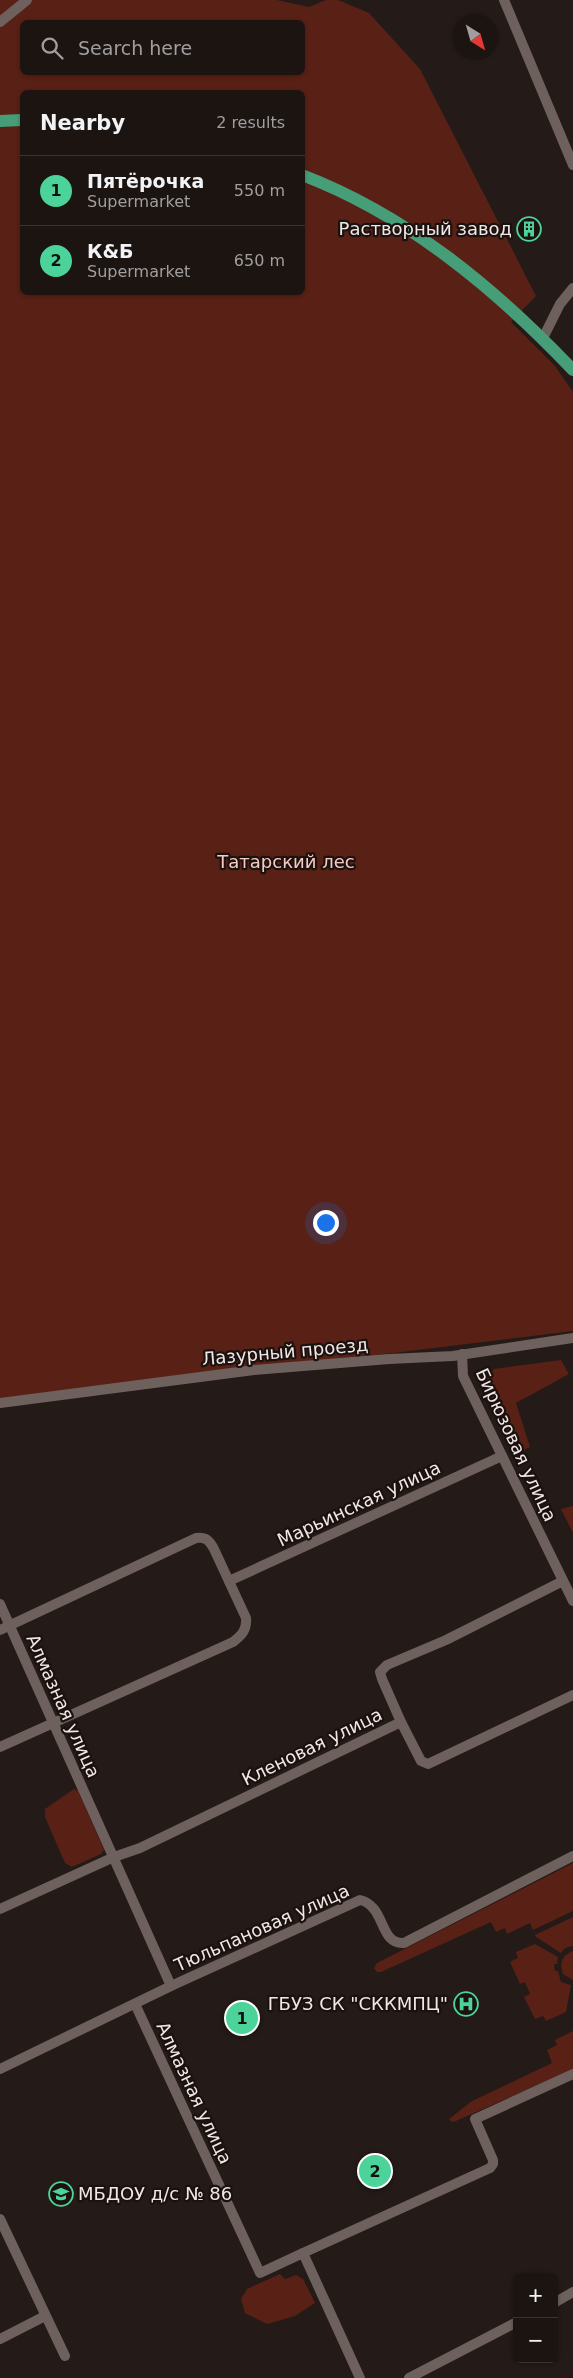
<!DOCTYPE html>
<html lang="en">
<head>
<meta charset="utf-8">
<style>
  body { margin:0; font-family:"DejaVu Sans",sans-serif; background:#28211f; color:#f1f3f6 }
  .controls { position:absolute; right:15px; bottom:15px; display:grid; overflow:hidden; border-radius:8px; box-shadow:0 1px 4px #0004 }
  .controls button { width:45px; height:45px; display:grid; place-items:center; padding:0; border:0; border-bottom:1px solid #393331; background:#1b1411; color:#f1f3f6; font:25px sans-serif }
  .compass { position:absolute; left:453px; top:15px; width:45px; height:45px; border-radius:50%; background:#1b1411; box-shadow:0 1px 4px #0004; rotate:143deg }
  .you { position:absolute; left:325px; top:1222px; width:18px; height:18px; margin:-12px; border:4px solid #fff; border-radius:50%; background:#1a73e8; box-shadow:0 0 0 8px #1a73e833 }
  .badge { display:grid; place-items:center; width:32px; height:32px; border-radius:50%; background:#4cd39a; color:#111; font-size:16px; font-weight:700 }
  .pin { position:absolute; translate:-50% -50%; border:2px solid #fff; box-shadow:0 1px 5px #0006 }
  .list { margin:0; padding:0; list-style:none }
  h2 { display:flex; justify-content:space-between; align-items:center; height:65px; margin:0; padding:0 20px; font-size:21px }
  h2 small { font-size:16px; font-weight:400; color:#a09e9f }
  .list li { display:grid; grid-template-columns:32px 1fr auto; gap:15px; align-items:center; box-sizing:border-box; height:70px; padding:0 20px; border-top:1px solid #393331 }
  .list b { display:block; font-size:19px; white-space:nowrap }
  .list p { margin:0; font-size:16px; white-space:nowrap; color:#a09e9f }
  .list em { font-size:16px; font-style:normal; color:#a09e9f }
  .icon { flex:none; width:28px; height:28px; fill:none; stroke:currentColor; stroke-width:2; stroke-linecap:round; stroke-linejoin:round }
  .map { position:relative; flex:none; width:573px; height:2378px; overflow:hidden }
  .search { position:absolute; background:#1b1411; box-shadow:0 1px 4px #0004; left:20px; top:20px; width:285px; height:55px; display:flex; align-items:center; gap:12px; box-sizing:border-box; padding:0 18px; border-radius:8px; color:#a09e9f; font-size:19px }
  .panel { position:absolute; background:#1b1411; box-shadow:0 1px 4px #0004; left:20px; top:90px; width:285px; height:205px; border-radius:8px }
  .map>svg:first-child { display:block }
  .green { fill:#592015; fill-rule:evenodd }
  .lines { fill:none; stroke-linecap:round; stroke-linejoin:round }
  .minor { stroke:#6d605d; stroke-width:10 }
  .major { stroke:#469e79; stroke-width:12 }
  .labels { text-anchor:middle; stroke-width:4.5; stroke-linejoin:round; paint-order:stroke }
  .poi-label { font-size:18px; fill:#f0e8e6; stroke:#1b110f; text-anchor:end }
  .park-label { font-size:18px; fill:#f5cbc1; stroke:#1b110f }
  .street-label { font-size:18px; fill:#f0e8e6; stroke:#1b110f }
</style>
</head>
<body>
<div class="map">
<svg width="573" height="2378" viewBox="0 0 573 2378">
  <rect width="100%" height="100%" fill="#241a17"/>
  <!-- green -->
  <g class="green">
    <path d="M0 0H277L309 7 326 0H338L369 13 420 69 536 296 511 322 555 366 573 392V1331L0 1401ZM22 22H302V72H22ZM22 92H302V292H22Z"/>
    <polygon points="561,1360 569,1374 516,1403 530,1447 513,1455 482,1383 494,1369"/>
    <polygon points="573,1506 573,1533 561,1509"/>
    <polygon points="74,1789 78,1791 104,1850 101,1854 72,1867 65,1863 45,1817 45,1809"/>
    <polygon points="573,1863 573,1911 533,1930 530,1923 507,1934 505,1928 496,1932 491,1922 381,1972 377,1972 374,1968 377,1963"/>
    <polygon points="573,1917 573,1946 565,1948 561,1953 536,1937 535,1935"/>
    <polygon points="535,1944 558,1957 557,1964 554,1964 555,1971 558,1971 561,1982 571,1985 566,2012 546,2021 543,2016 535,2019 524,1997 530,1994 525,1982 520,1984 510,1962 518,1958 516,1952"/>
    <path d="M573 1951V1980L563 1974C559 1963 562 1955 573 1951Z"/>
    <polygon points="573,2031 573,2069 456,2121 452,2122 449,2119 472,2101 552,2063 547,2050 557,2045 555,2040"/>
    <polygon points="280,2274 285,2279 296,2275 303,2279 315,2303 295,2316 267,2324 245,2313 241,2299 247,2289"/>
  </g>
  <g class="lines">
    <!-- minor -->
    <g class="minor">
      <polyline points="504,0 573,165"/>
      <polyline points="0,22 27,0"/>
      <polyline points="543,338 560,304 573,288"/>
      <polyline points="462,1354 463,1376 573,1601"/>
      <polyline points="0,1403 254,1370 389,1359 453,1356 573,1338"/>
      <polyline points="229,1581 502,1456"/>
      <polyline points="0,1604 171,1986"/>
      <path d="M0 1630 196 1538C206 1537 209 1540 214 1549L246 1618C247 1630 242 1635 233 1642L0 1747"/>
      <polyline points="401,1722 421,1761 428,1764 573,1695"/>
      <polyline points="0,1909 114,1857 140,1848 401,1722 382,1679 380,1672 387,1665 446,1640 563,1581"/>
      <polyline points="135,2004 260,2273 303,2253 360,2378"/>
      <path d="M0 2069 171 1986 360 1900C386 1906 379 1945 404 1943L573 1856"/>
      <polyline points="0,2219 65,2356"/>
      <polyline points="303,2253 490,2168 493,2164 493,2160 475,2119 573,2074"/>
      <polyline points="554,2303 573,2292"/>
      <polyline points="0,2339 45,2316"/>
      <polyline points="409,2378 517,2322"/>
    </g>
    <!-- major -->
    <g class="major">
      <polyline points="0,121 22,120"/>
      <path d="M302 175C407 215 496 289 573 370"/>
    </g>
  </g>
  <!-- icons -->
  <defs>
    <g id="building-ring" transform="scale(1.25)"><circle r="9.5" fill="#1b110f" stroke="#4cd39a" stroke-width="1.5"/><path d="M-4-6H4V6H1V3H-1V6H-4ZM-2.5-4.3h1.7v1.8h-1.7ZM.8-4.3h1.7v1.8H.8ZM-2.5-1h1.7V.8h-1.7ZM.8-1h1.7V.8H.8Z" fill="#4cd39a"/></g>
    <g id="hospital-ring" transform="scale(1.25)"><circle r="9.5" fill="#1b110f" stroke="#4cd39a" stroke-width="1.5"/><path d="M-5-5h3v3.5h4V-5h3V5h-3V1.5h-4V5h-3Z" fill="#4cd39a"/></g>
    <g id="school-ring" transform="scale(1.25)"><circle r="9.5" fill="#1b110f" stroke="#4cd39a" stroke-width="1.5"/><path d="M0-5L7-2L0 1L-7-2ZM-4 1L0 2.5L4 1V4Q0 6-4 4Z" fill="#4cd39a"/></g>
  </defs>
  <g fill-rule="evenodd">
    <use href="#building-ring" x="529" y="229"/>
    <use href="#hospital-ring" x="466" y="2004"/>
    <use href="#school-ring" x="61" y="2194"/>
  </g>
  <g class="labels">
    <!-- poi labels -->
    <g class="poi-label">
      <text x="512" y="235">Растворный завод</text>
      <text x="448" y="2010">ГБУЗ СК "СККМПЦ"</text>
      <text x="78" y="2200" text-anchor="start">МБДОУ д/с № 86</text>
    </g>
    <!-- park labels -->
    <g class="park-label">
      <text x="286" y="868">Татарский лес</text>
    </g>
    <!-- street labels -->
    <g class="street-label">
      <text transform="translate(285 1352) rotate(-5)" y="6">Лазурный проезд</text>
      <text transform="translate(516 1445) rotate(65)" y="6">Бирюзовая улица</text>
      <text transform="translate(359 1504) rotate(-25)" y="6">Марьинская улица</text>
      <text transform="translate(63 1706) rotate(66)" y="6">Алмазная улица</text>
      <text transform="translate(312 1747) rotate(-26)" y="6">Кленовая улица</text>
      <text transform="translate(262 1928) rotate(-24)" y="6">Тюльпановая улица</text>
      <text transform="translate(194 2093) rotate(65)" y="6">Алмазная улица</text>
    </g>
  </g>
</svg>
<div class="controls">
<button>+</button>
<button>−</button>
</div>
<svg class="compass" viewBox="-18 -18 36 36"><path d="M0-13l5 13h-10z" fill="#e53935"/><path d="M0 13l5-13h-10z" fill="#a09e9f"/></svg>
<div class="you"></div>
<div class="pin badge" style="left:242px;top:2018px">1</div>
<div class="pin badge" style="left:375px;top:2171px">2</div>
<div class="search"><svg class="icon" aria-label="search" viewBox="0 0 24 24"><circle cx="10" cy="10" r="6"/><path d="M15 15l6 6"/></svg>Search here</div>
<section class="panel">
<h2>Nearby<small>2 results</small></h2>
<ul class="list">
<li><span class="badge">1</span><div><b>Пятёрочка</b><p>Supermarket</p></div><em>550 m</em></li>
<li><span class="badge">2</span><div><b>К&amp;Б</b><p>Supermarket</p></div><em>650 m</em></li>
</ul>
</section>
</div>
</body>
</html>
